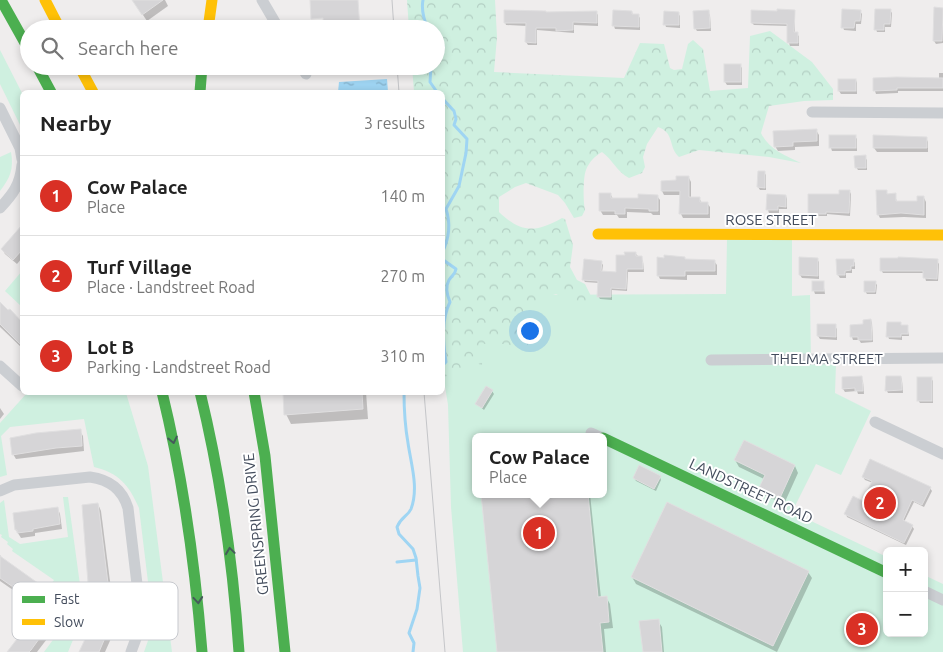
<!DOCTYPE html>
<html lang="en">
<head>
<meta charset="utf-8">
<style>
  body { margin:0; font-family:Ubuntu,sans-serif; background:#f2f2f2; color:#222 }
  .controls { position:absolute; right:15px; bottom:15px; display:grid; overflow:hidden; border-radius:8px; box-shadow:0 2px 8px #0003 }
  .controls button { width:45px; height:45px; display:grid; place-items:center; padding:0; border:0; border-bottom:1px solid #e0e0e0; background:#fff; color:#222; font:25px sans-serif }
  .you { position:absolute; left:529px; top:330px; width:18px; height:18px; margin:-12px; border:4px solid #fff; border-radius:50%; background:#1a73e8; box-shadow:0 0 0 8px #1a73e833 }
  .badge { display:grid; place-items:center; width:32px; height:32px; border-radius:50%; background:#d93025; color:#fff; font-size:16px; font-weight:700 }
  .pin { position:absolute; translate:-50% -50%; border:2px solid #fff; box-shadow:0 1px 5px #0006 }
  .popup { position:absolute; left:472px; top:433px; width:135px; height:65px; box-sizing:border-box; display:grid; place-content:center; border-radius:8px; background:#fff; filter:drop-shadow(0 1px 4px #0005); font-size:16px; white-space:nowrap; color:#767676 }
  .popup b { font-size:19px; color:#222 }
  .popup::after { content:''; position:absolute; left:50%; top:100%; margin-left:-10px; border:10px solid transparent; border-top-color:#fff }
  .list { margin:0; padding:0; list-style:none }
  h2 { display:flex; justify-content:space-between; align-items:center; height:65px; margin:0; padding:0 20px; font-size:21px }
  h2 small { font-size:16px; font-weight:400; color:#767676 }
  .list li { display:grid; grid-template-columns:32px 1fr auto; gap:15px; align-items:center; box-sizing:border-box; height:80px; padding:0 20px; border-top:1px solid #e0e0e0 }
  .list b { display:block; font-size:19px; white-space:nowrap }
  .list p { margin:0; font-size:16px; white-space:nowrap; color:#767676 }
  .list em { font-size:16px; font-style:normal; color:#767676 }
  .icon { flex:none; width:28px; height:28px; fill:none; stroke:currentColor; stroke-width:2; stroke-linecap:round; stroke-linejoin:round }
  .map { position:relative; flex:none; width:943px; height:652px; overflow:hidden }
  .search { position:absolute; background:#fff; box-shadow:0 2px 8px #0003; left:20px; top:20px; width:425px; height:55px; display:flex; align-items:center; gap:12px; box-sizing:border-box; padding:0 18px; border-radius:28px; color:#767676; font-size:19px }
  .panel { position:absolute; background:#fff; box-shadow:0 2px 8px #0003; left:20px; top:90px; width:425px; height:305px; border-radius:8px }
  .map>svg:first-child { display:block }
  .green { fill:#cff0e0; fill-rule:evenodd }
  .forest { fill:url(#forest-crowns) }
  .water { fill:url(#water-ripples) }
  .shadow { fill:#0003 }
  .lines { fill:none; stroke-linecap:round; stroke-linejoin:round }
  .stream { stroke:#9fd5f3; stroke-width:3 }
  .building { fill:#d6d5d7; stroke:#e0dfe0 }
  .street { stroke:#cbced2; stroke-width:11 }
  .fast { stroke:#4caf50; stroke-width:11 }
  .slow { stroke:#ffc107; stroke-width:11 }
  .tram { stroke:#c5c6c9; stroke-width:1 }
  .oneway { stroke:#445b5a }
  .labels { text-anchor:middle; stroke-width:4; stroke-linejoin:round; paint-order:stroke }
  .street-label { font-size:15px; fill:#434c5c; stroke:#fff }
  .key { fill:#fff; stroke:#c7c9ce; stroke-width:1 }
  .key-label { font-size:14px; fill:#434c5c }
</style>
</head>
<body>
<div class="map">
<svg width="943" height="652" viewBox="0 0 943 652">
  <defs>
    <pattern id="forest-crowns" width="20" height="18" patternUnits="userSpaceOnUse" patternTransform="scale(1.25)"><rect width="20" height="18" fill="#cff0e0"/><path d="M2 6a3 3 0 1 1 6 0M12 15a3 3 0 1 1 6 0" fill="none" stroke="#b3cfc3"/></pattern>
    <pattern id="water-ripples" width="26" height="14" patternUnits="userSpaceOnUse" patternTransform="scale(1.25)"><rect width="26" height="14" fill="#9fd5f3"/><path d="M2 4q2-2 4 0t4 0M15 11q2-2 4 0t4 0" fill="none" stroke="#83afc8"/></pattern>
  </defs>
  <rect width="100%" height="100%" fill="#efeded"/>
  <!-- green -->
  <g class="green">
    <polygon points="0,50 22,93 22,129 0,84"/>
    <path d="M11 152C14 169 10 178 0 191V157Z"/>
    <path d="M727 239 792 240V296L810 295 811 363 836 364 835 393 871 411 841 475 816 464 792 512 887 557V633H924V575L943 584V652H463L451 507 448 405 443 374 442 335 488 295 726 294ZM475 437H603V494H475Z"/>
    <polygon points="22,271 22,307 5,291"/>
    <path d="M27 393H126L148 466 172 652H144L150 635 153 623 139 508C129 485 119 473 94 467L84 419 10 427 1 436 7 475 0 477V423Z"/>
    <polygon points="63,497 68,497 81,592 120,587 120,591 80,596 74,610 80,613 73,629 77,630 68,652 44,652 61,629 35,610 24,612 25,609 23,607 36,605 54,580 12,551 13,549 7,544 8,542 1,537 2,535 0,534 0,503 4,500 9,537 20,544 68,537"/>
  </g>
  <!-- forest -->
  <path class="forest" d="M407 0H495L497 37 494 72 624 78 640 43 664 44 670 68 674 70 682 69 688 44 693 40 703 49 710 91 748 88 750 36 770 31 812 62 833 89V100L804 101 769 106 761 133C768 149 786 156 801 163L769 157 699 150 679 157C668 147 675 133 658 127L647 144 643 157 645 167 642 173 629 178C617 172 613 160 602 152 595 156 589 162 586 170 583 177 583 202 585 210L582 216 574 218 565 203 558 195 526 183 515 187 499 197V212C521 233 536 233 562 218L565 219 573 245 570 267 577 280 585 284 591 296 584 309 556 294 532 302 530 318 533 336 525 349C511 345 498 342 483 344L482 365 472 362 443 378 442 92H414L412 66H436V29H409Z"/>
  <!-- water -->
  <polygon class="water" points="387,79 388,92 338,92 339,82"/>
  <!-- shadow -->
  <g class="shadow">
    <polygon points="133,0 165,0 168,6 147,21"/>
    <polygon points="939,9 943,9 943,43 936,44 934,41"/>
    <polygon points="890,10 892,13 891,27 885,27 885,32 877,32 876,29"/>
    <polygon points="794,11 795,13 795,33 799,36 799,46 790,46 789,43 789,26 754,25 752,23"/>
    <polygon points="860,11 862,14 861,24 856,24 856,31 844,30 843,27"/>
    <polygon points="596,12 598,15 598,26 574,25 574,33 537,30 537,45 528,45 526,42 527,26 506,25 505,22 546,13"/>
    <polygon points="632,12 633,15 638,15 640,18 640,30 615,29 614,26"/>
    <polygon points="708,12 710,15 711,31 697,31 695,28"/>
    <polygon points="678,13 680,16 680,28 666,27 665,24"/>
    <polygon points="740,65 742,68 742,85 727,85 725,82 725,66"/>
    <polygon points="939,73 943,73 943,91 898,91 898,93 876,94 875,91 939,79"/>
    <polygon points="856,80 857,83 857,94 841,94 839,91"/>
    <polygon points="816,130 819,135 819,146 795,147 795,150 778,151 775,146"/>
    <polygon points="830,136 855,136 857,139 857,151 832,151 831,148"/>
    <polygon points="874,136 926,138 928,142 928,152 877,152 874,148"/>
    <polygon points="865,157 867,160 867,170 858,170 856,167"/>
    <polygon points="764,172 766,175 766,190 760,190 758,187"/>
    <polygon points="689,178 691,182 691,198 699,198 702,203 707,203 710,207 710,218 683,218 681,214 681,195 664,195 662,191"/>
    <polygon points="886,191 888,195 895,195 897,202 918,203 924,198 926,202 926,218 904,217 880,218 878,214"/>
    <polygon points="850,192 851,194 850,216 827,214 827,216 811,216 809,213 840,195"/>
    <polygon points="611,195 613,199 639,199 657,196 660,200 660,215 653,215 651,213 627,212 627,218 619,218 617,215 603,215 600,210"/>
    <polygon points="786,196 787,199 787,209 779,209 779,213 769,213 768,210"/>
    <polygon points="22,227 22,258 17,264 5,254 2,249"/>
    <polygon points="635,253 643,261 644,272 628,272 627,291 612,290 612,300 600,299 598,296 599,283 585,282 583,279 601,262 603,265 602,272 618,273"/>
    <polygon points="800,258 817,259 819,262 819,279 802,278 800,275"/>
    <polygon points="665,259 714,261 717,265 717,275 687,275 687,280 660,279 658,275"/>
    <polygon points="838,260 853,260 855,263 855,269 852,269 852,273 846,273 846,278 840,278 838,275"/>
    <polygon points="937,261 939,264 938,281 926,281 924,273 883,273 881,270"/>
    <polygon points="814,282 823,282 825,294 815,294 814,291"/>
    <polygon points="875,282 877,285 876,294 867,294 865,291"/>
    <polygon points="0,308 8,312 10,311 22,324 22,348 0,327"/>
    <polygon points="871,320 872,323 873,342 861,343 859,340 853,340 852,337"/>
    <polygon points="900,323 902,326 907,326 909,336 902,336 902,340 889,339 888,336"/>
    <polygon points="818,325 835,326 837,329 837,340 820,339 818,336"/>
    <polygon points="901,377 902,380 903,393 888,393 887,391"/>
    <polygon points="861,378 863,381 864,394 858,394 857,391 845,392 843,389"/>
    <polygon points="931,378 933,381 933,403 920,403 918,400"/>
    <polygon points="492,391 494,394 484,410 477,404"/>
    <polygon points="284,392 366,392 368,419 291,424 286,414"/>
    <polygon points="0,408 4,414 0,419"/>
    <polygon points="80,431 83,436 84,451 16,459 13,454"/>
    <polygon points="744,442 795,466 798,473 784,504 764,495 760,488 764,479 739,467 735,460"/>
    <polygon points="660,477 661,480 656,491 636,481 634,478"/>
    <polygon points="863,477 930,488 932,491 924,507 914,502 904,522 912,526 914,529 906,545 847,517 846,514 864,502 873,483 865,480"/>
    <polygon points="483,494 590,494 601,598 606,597 610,604 613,628 604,629 606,652 498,652"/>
    <polygon points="98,504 101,511 111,589 96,591 93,589 89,583"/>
    <polygon points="58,509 60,514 62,529 35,533 35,536 21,538 16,530"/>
    <polygon points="0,555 3,560 41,587 45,594 36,606 0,581"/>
    <polygon points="808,572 812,578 777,652 636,584 632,577"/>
    <polygon points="110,607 114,614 111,621 113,624 111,630 113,634 105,652 81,652 95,622 93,618 95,613 93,609"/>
    <polygon points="658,621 662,627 664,652 644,652"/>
    <polygon points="46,628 50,635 37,652 10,652"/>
  </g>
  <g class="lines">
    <!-- stream -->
    <g class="stream">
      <path d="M423 0C421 10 424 20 428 29"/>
      <polyline points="436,39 443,46 442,52 436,57"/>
      <polyline points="431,66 430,82 437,92"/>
      <path d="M442 98 454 111 456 119 454 125 467 139 466 153 459 186 446 209C451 224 449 239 442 253"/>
      <path d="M442 259 456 269C455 275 452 275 449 280 445 287 447 295 450 302 441 320 443 342 446 362L442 366"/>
      <path d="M404 392C404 409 405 426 408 443 411 464 419 488 411 509 408 516 401 517 397 527L399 534 413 549 416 558 418 576 420 588 417 609 409 633 414 643 413 652"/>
      <polyline points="397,562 416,560"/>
    </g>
  </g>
  <!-- building -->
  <g class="building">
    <polygon points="132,0 163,0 142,15"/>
    <polygon points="310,0 358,0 360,29 324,29 323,18 311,19"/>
    <polygon points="934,7 943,8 942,41 933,41"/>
    <polygon points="777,9 795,10 794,32 798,32 798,43 787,43 787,24 751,23 751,10 777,11"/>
    <polygon points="842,9 861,10 860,21 855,21 854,28 841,28"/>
    <polygon points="875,9 891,9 890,24 884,24 884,30 874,30"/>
    <polygon points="504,10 546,11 546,12 597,11 597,23 573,22 573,30 556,31 556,28 536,28 536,43 525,42 526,23 504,23"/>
    <polygon points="613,10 632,11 632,14 639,14 639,27 612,26"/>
    <polygon points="709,10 710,28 694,29 693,11"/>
    <polygon points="664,11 679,12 679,25 663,25"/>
    <rect x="724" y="64" width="17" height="18"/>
    <polygon points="897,77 943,78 943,88 897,88 897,90 873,91 873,78"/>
    <rect x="838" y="79" width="18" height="12"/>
    <polygon points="817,129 817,141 793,142 793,146 774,147 773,131"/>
    <rect x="829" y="135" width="27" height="13"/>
    <polygon points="873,135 927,137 927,148 873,148"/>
    <polygon points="866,155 866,168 855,168 854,156"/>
    <polygon points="758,171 765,171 765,188 757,187"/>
    <polygon points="676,176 689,176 689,197 700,197 700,202 708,202 708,214 679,214 680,191 661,191 661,181 676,180"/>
    <polygon points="839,190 850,190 849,213 826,212 826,214 808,214 808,194 839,194"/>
    <polygon points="876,190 887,190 887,194 896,193 896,201 917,201 917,196 924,196 924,215 901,213 877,215"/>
    <polygon points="599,193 611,193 611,198 638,198 638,194 658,195 658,211 649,211 649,209 625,208 625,214 615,214 615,211 599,211"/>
    <polygon points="767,194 786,195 786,207 778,206 778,210 766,210"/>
    <polygon points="22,225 22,250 13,260 1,249"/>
    <polygon points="624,252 636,252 636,256 642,256 643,269 627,269 626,289 611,288 611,297 597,297 598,281 582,280 584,259 602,261 601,271 616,272 616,255 625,255"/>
    <polygon points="664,255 685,257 685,259 715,260 715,271 685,271 685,276 657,276 657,257 664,258"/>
    <polygon points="799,257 818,258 818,276 799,275"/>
    <polygon points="898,257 938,259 937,279 923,278 923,271 880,271 880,258 898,258"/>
    <polygon points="836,259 854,259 854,266 851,266 851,270 845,271 845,275 837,275"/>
    <rect x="812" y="281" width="12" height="10"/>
    <polygon points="864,281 876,281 875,292 864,292"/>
    <polygon points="0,302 8,310 10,309 22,322 22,346 0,324"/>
    <polygon points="871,319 872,340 858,340 858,337 850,337 850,325 863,324 863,320"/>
    <polygon points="887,322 901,322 901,325 908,325 908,334 901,334 901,337 886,337"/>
    <polygon points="817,324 836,324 836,337 817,336"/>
    <polygon points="862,376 863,391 855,391 855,388 842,389 842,377"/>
    <polygon points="886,376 901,376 902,390 885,391"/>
    <rect x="917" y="377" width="15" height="24"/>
    <polygon points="486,386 493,390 482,408 475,404"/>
    <polygon points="283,392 362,392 363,409 284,415"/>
    <polygon points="81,429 82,446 56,448 12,455 10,438 36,433"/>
    <polygon points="744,440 795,465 780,498 759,488 765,475 734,460"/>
    <polygon points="870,459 931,487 922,505 912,500 903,520 913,525 904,543 844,514 853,496 863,501 872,481 862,477"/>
    <polygon points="639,465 661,476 654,489 633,478"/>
    <polygon points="481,494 588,494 598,597 607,596 609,622 600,623 603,652 497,652"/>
    <polygon points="667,502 809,571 773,646 631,577"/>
    <polygon points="98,503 108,583 91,585 91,583 88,583 82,505"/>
    <polygon points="58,507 60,524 33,529 33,531 17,533 17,530 15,530 13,513"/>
    <polygon points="0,556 42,586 32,600 0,578"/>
    <polygon points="95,600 111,606 107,615 110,617 107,625 110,626 99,652 79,652 94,620 92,619 95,610 92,609"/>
    <polygon points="33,618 47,628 31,650 29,652 7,652"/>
    <polygon points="659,619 662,652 643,652 639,621"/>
  </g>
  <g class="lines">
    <!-- street -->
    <g class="street">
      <polyline points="262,0 279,29"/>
      <polyline points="301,66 306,74"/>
      <polyline points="0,108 20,148 22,159"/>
      <polyline points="812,112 943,113"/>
      <path d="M0 208C13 194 20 185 22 165"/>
      <polyline points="711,360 943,358"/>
      <polyline points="0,366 22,386"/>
      <polyline points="875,422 943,454"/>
      <polyline points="591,433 600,437"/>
      <path d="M0 491 14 485 90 477C110 480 122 489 128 508L141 618 138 633 131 652"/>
      <polyline points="924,591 943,600"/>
    </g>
    <!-- fast -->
    <g class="fast">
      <polyline points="1,0 29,50"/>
      <polyline points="37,66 51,92"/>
      <polyline points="200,92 202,66"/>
      <path d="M162 392C183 478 195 564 202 652"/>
      <path d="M200 392C221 478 233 564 239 652"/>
      <polyline points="254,392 265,456 285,652"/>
      <polyline points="603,438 887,573"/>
    </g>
    <!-- slow -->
    <g class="slow">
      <polyline points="45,0 60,29"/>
      <polyline points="208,29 212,0"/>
      <polyline points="79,66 93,92"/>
      <polyline points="598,234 943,235"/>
    </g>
    <!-- tram -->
    <g class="tram">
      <polyline points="392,0 394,29"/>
      <polyline points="397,66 399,92"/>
      <polyline points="424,392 445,652"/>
    </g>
  </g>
  <!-- one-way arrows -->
  <defs><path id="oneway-chevron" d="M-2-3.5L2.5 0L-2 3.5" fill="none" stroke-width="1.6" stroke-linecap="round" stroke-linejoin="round" transform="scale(1.25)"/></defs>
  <g class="oneway">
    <use href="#oneway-chevron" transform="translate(173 440) rotate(78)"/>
    <use href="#oneway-chevron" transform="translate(230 551) rotate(-98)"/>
    <use href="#oneway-chevron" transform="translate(198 600) rotate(85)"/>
  </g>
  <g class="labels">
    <!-- street labels -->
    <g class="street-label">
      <text x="771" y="225">ROSE STREET</text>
      <text x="827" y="364">THELMA STREET</text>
      <text transform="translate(751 491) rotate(25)" y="5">LANDSTREET ROAD</text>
      <text transform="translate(256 524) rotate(-96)" y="5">GREENSPRING DRIVE</text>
    </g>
  </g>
  <!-- legend -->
  <rect x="12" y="582" width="166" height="58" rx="8" class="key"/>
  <rect x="22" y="596" width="23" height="7" fill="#4caf50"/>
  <rect x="22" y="619" width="23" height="6" fill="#ffc107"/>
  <g class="key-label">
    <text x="54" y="604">Fast</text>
    <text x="54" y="627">Slow</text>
  </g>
</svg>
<div class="controls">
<button>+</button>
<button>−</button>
</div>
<div class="you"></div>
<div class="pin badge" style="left:539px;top:533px">1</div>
<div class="popup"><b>Cow Palace</b>Place</div>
<div class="pin badge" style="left:880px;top:503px">2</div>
<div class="pin badge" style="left:862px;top:629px">3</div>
<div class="search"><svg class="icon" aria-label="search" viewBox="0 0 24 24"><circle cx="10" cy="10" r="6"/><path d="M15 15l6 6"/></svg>Search here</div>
<section class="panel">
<h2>Nearby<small>3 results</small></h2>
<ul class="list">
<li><span class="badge">1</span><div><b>Cow Palace</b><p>Place</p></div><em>140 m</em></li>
<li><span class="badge">2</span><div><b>Turf Village</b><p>Place · Landstreet Road</p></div><em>270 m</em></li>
<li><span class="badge">3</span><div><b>Lot B</b><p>Parking · Landstreet Road</p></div><em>310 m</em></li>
</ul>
</section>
</div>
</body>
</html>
